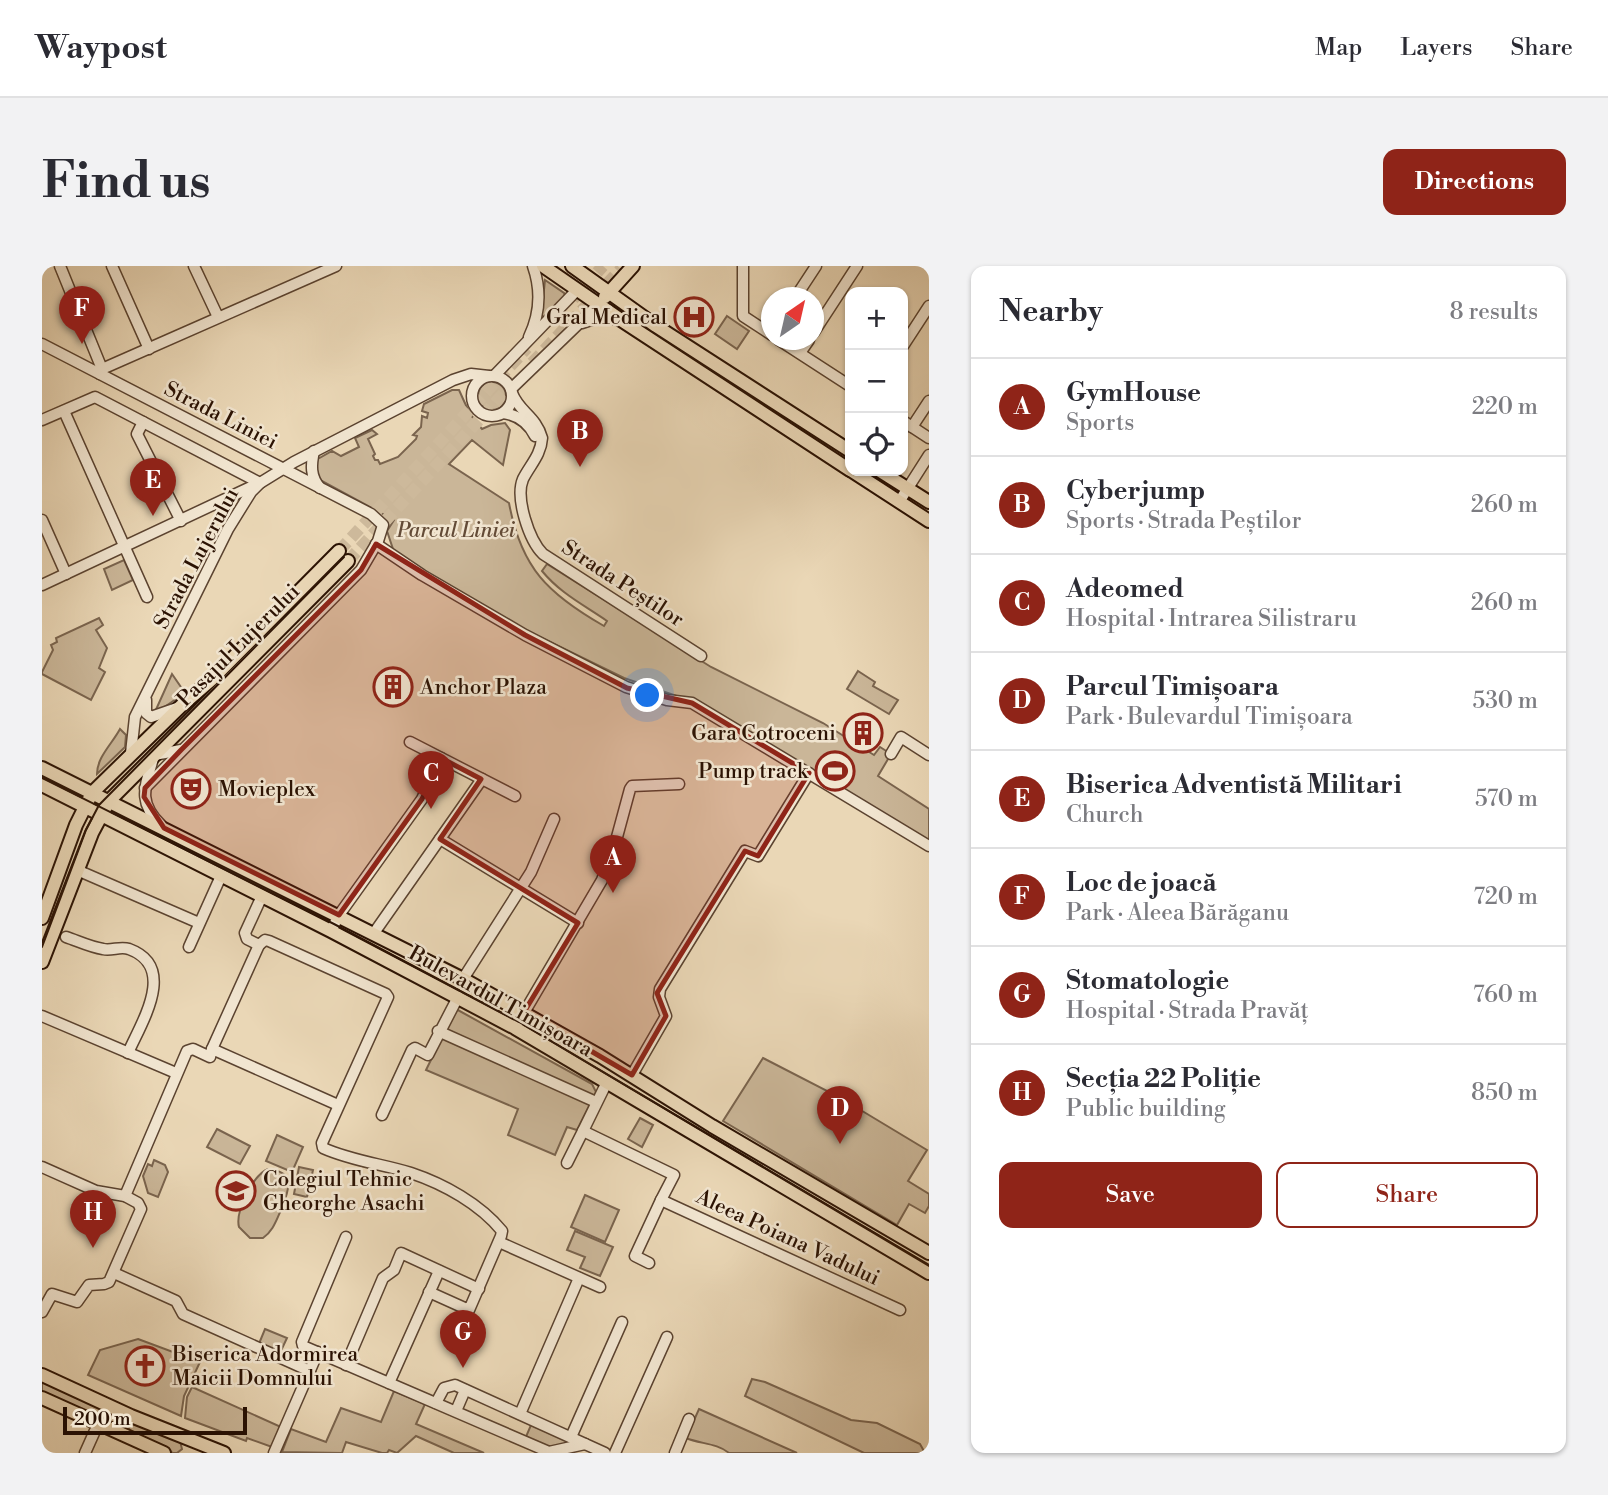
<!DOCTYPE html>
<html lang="en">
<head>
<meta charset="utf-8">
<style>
  body { margin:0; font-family:"Libre Bodoni",serif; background:#f2f2f3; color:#2b2b33 }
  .controls { position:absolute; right:21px; top:21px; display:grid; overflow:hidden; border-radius:14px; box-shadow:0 2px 5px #0004 }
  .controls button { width:63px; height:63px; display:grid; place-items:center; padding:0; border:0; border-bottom:2px solid #e1e1e2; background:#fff; color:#2b2b33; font:35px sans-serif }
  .compass { position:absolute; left:719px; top:21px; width:63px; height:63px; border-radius:50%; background:#fff; box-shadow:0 2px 5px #0004; rotate:34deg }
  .scale { position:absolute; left:21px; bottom:18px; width:184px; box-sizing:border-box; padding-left:7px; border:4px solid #2b1203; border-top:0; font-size:19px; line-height:24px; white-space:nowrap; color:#2b1203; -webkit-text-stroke:5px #f1e5d0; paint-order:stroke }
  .you { position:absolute; left:606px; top:430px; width:24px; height:24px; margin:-18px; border:5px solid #fff; border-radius:50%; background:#1a73e8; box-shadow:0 0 0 10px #1a73e833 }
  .badge { display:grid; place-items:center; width:46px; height:46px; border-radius:50%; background:#8f2418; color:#fff; font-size:23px; font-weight:700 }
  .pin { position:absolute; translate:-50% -58px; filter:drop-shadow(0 2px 4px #0008) }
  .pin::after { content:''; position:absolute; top:37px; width:24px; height:21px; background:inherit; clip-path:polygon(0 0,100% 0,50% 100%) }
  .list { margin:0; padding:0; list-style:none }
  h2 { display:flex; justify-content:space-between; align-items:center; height:91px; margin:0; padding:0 28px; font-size:30px }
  h2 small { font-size:23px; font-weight:400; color:#7c7c81 }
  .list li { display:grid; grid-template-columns:46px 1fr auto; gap:21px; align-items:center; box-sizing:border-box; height:98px; padding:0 28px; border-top:2px solid #e1e1e2 }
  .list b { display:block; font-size:26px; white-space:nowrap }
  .list p { margin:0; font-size:23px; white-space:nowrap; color:#7c7c81 }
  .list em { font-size:23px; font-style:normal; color:#7c7c81 }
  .actions { display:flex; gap:14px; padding:21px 28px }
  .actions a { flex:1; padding:16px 0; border:2px solid #8f2418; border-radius:14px; text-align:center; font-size:24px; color:#8f2418 }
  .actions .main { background:#8f2418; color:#fff }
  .icon { flex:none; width:38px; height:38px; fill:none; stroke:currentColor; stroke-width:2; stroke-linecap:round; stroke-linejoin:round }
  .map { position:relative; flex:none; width:887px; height:1187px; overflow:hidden; border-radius:14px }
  header { display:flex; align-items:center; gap:42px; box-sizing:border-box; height:98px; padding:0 35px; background:#fff; border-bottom:2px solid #e1e1e2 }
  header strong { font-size:33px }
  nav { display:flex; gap:38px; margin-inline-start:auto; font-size:24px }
  .intro { display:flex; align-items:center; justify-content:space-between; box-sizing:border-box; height:168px; padding:0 42px }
  h1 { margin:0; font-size:49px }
  .button { padding:18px 32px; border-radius:14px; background:#8f2418; color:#fff; font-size:24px; font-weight:700 }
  main { display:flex; gap:42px; padding:0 42px }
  aside { flex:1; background:#fff; border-radius:14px; box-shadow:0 2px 5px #0004 }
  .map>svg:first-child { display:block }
  .green { fill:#cab698; stroke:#7a644e; stroke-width:2 }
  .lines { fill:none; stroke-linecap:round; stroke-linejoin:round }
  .major-tunnel { stroke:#cdb99b; stroke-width:12; stroke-dasharray:12 6; stroke-linecap:butt }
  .minor-casing { stroke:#5b4330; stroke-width:13 }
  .major-casing { stroke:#2b1203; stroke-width:16 }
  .minor { stroke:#f1e5d0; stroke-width:10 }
  .major { stroke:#ead7b6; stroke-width:12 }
  .tram { stroke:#2b1203; stroke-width:2 }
  .marked { fill:#8f2418; fill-opacity:0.2; stroke:#8f2418; stroke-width:5; stroke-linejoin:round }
  .labels { text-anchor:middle; stroke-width:5; stroke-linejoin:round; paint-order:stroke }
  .poi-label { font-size:21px; fill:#2b1203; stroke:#f1e5d0; text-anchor:start }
  .street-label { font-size:21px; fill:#2b1203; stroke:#f1e5d0 }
  .park-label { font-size:21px; font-style:italic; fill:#634b37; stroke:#f1e5d0 }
</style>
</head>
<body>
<header>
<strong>Waypost</strong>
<nav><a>Map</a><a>Layers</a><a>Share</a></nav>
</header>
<div class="intro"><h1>Find us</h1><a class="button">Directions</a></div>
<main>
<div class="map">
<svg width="887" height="1187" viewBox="0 0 887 1187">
  <rect width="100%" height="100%" fill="#ead7b6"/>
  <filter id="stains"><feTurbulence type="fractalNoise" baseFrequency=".00286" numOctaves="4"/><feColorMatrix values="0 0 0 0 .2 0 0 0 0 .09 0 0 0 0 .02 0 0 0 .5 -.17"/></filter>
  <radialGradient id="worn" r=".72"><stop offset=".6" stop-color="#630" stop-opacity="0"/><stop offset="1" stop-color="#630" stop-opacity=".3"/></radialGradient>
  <!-- green -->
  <g class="green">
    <polygon points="503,14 522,27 523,30 501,56 499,54"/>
    <polygon points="570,39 784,177 782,180 568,42"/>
    <polygon points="685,50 707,65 695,83 673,68"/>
    <circle cx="450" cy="130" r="14"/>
    <path d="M410 124H417C424 139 428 151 440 163L449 159 463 157 468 164 461 199 430 174 407 198 467 237C479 302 506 328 562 360L565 355C542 339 519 328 500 305L505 298 669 401 781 457 832 489 838 481 849 488 836 510 887 543V578L655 437 582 412 426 336 352 286 345 265 352 254 278 214 274 209V194L290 185 299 190 317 181 313 172 330 164 335 168 326 173 333 188 331 190 333 194H336L338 198 356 191 374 173 375 170 371 169 379 161 380 150 385 152 386 147 380 145 382 138Z"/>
    <polygon points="82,294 91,314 70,324 62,303"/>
    <polygon points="57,352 61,359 54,364 65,382 57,402 63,406 49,434 0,408 0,406 11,384 9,379 15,376 14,372"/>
    <polygon points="816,405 833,416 831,420 856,434 847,448 805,423"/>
    <polygon points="130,408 143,427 112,448"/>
    <path d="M78 463 84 469 83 481 55 508C55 491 70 478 78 463Z"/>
    <polygon points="414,743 550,818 554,826 535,864 525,861 513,889 466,869 476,843 384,804"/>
    <polygon points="721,792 797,831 885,884 866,915 887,928 887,940 883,947 867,938 855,959 681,855"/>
    <polygon points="598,852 611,859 600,881 586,873"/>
    <polygon points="175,863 208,880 198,898 165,881"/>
    <polygon points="235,869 261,881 250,906 224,895"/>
    <polygon points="112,894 123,899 126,906 116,931 106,927 101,910 106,898 110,900"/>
    <polygon points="257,901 271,904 265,931 252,928"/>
    <path d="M226 903C256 906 246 926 239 944 234 955 231 965 221 972H208L197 961C193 946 211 909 226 903Z"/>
    <polygon points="543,929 577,944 563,976 529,961"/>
    <polygon points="533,965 571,981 558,1010 538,1002 543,991 525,984"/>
    <polygon points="223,1063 245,1072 237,1089 216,1080"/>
    <polygon points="96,1073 158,1096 142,1130 139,1150 46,1109 58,1084"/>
    <polygon points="0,1112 85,1152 79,1164 0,1126"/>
    <polygon points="710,1113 723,1116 809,1154 835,1157 878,1178 883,1187 822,1187 703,1130"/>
    <polygon points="150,1121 239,1161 230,1181 205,1172 204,1175 143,1152 145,1131"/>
    <polygon points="352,1125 383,1138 374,1158 442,1187 412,1187 374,1170 355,1187 347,1184 345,1187 340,1187 304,1176 300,1187 240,1186 249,1163 284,1176 299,1142 339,1156"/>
    <path d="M657 1143 755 1187H687C675 1177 658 1178 644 1172Z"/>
    <polygon points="90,1155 138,1175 140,1183 135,1187 131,1187 85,1168"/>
    <polygon points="489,1159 529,1176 505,1183 483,1173"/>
  </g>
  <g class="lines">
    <!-- major-tunnel -->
    <g class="major-tunnel">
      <polyline points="531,33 561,0"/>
      <polyline points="490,97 579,3"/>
      <polyline points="297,285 485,82"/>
      <polyline points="306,295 475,113"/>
    </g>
    <!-- minor casing -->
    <g class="minor-casing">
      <g id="minor">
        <polyline points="18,0 60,103 58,108"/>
        <polyline points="70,0 107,83"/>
        <polyline points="152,0 176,51"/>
        <polyline points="701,0 701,50 730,69"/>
        <polyline points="753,32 774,0"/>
        <polyline points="540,57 558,51 576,54"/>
        <polyline points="772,66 815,0"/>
        <path d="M487 71C498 48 499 23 491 0"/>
        <polyline points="737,74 808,120"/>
        <polyline points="0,78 329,248 341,259 336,275 319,304 103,522"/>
        <polyline points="861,80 887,40"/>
        <polyline points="758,87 767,74"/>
        <polyline points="60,103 294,0"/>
        <polyline points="452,110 535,24"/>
        <circle cx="450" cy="130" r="20"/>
        <polyline points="469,123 556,39"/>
        <path d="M470 127C477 146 494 150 500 172 499 189 488 199 481 213 473 232 487 274 501 288L659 390"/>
        <polyline points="22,145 105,331"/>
        <path d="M461 147C476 149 486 156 493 170"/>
        <polyline points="0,154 53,131 218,217"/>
        <polyline points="861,155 887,172"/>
        <polyline points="101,156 95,168 139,255"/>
        <polyline points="870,161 887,135"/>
        <path d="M272 185C269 199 268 210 278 222"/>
        <polyline points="857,236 887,189"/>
        <polyline points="0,254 24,308"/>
        <polyline points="334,278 380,309 483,369 584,421 625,434 650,437 887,580"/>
        <polyline points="0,319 211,220"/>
        <polyline points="104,434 104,447 109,451 135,442"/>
        <polyline points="368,476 473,530"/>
        <polyline points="89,487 93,451 186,263 209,226 218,217 252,196 411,114 429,108 447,110"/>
        <polyline points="849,488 859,471 887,489"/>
        <path d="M119 559C94 535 104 519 112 489L139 484"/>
        <polyline points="398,573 536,657"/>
        <polyline points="35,604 157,657"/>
        <path d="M220 630 203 667 205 673 217 679 223 674 227 675 344 728 346 731 280 877 281 882C310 895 340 898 369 907 402 918 438 938 460 965L459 970 427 1044 387 1026"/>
        <polyline points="289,665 297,649 380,533 399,492"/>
        <polyline points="332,667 440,513"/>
        <path d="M24 671C36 675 48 681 61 683 70 685 78 680 87 683 136 701 99 757 86 787"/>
        <polyline points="147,681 179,610"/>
        <polyline points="421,713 489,606 512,553"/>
        <polyline points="0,750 134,807"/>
        <polyline points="473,762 560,614 572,582 588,523 590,520 637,518"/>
        <polyline points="396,765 554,836"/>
        <polyline points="170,783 217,679"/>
        <polyline points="590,809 624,750 617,731 618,723 703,585 716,590 767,507"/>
        <polyline points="565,816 541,865 632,909 619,934 858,1044"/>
        <polyline points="340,849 370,784 373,782 386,789 416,731"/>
        <polyline points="525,897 541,865"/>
        <polyline points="0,901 54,925 83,930 96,937 99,943 67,1016 62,1018 47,1019 35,1036 10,1028 0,1046"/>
        <polyline points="83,930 145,785 151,783 168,791 170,783 296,839"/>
        <polyline points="304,971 260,1076 261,1080 507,1186 543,1178"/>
        <polyline points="457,976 558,1021"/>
        <polyline points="607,997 593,990 619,934"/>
        <polyline points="72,1007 134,1035 141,1048 268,1105"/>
        <polyline points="304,1099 341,1012 352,1004 359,987 437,1023"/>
        <polyline points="347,1117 397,1005"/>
        <polyline points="394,1137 402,1122 413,1119 563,1187"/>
        <polyline points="414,1145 423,1124"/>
        <polyline points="478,1148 537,1012"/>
        <polyline points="529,1171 580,1056"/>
        <polyline points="43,1187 56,1158"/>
        <polyline points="232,1187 276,1086"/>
        <polyline points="573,1187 625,1071"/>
        <polyline points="633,1187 647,1153"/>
      </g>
    </g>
    <!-- major casing -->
    <g class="major-casing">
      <g id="major">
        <polyline points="501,0 579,54 808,204"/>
        <polyline points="530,0 614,60 808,185"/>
        <polyline points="563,31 591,0"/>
        <polyline points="810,205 887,255"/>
        <polyline points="838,205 887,236"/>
        <polyline points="0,502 421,713 558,790 670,860 887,987"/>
        <polyline points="0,519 289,665 473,762 887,1007"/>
        <polyline points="0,652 34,559 50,527 139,440 169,414 297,285"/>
        <polyline points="0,696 50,567 67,535 306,295"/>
        <polyline points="0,1109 89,1150 182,1187"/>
        <polyline points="0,1132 122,1187"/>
      </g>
    </g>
    <!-- minor -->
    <use href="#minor" class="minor"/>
    <!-- major -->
    <use href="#major" class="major"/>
    <!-- tram -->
    <g class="tram">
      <polyline points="0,512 292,658 477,756 887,1000"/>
      <polyline points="0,681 44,564 57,539 302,291"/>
    </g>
  </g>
  <!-- marked area -->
  <path class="marked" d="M334 278 483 369 585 422 650 437 767 507 716 590 703 585 615 727 624 750 590 809 482 746 536 657 398 573 439 513 399 492 380 533 297 649 122 562 102 531 103 522 139 484 319 304Z"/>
  <!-- icons -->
  <defs>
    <g id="hospital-ring" transform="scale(2.0125)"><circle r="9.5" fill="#f1e5d0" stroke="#8f2418" stroke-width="1.5"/><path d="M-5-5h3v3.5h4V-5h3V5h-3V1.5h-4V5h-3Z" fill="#8f2418"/></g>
    <g id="building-ring" transform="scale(2.0125)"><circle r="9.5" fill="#f1e5d0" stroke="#8f2418" stroke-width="1.5"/><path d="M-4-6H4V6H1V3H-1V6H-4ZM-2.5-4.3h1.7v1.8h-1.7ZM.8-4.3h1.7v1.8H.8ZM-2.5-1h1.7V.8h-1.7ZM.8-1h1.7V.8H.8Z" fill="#8f2418"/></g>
    <g id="stadium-ring" transform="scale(2.0125)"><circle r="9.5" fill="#f1e5d0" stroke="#8f2418" stroke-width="1.5"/><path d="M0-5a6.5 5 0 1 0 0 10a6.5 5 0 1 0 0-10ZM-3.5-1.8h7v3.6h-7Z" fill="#8f2418"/></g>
    <g id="theatre-ring" transform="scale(2.0125)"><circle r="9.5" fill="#f1e5d0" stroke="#8f2418" stroke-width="1.5"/><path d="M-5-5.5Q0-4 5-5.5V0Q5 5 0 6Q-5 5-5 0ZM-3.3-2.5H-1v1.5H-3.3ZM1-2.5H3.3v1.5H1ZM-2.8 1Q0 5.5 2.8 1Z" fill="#8f2418"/></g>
    <g id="school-ring" transform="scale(2.0125)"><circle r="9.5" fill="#f1e5d0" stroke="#8f2418" stroke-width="1.5"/><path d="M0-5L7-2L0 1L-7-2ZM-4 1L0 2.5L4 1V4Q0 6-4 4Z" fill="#8f2418"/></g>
    <g id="church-ring" transform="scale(2.0125)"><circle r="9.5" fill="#f1e5d0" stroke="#8f2418" stroke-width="1.5"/><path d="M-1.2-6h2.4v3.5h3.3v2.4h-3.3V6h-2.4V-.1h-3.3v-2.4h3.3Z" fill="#8f2418"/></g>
  </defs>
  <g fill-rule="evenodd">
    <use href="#hospital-ring" x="652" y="51"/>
    <use href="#building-ring" x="351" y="421"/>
    <use href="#building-ring" x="821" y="467"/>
    <use href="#stadium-ring" x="793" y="505"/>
    <use href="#theatre-ring" x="149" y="523"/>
    <use href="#school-ring" x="194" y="925"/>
    <use href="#church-ring" x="103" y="1100"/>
  </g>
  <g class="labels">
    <!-- poi labels -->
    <g class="poi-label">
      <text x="625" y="58" text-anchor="end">Gral Medical</text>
      <text x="378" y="428">Anchor Plaza</text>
      <text x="794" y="474" text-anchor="end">Gara Cotroceni</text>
      <text x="766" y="512" text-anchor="end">Pump track</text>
      <text x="176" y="530">Movieplex</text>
      <text x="221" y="920">Colegiul Tehnic<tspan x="221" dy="24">Gheorghe Asachi</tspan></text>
      <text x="130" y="1095">Biserica Adormirea<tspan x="130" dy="24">Maicii Domnului</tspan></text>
    </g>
    <!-- street labels -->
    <g class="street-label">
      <text transform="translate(179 149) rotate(27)" y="7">Strada Liniei</text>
      <text transform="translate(154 292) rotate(-62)" y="7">Strada Lujerului</text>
      <text transform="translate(581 317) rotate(33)" y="7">Strada Peștilor</text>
      <text transform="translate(196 379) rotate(-45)" y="7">Pasajul Lujerului</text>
      <text transform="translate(459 735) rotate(29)" y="7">Bulevardul Timișoara</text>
      <text transform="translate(746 971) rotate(25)" y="7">Aleea Poiana Vadului</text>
    </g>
    <!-- park labels -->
    <g class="park-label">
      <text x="414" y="271">Parcul Liniei</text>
    </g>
  </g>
  <rect width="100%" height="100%" filter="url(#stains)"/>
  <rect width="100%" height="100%" fill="url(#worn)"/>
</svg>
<div class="controls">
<button>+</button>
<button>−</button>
<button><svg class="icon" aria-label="locate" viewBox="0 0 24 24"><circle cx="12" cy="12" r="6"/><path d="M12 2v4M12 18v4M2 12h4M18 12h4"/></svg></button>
</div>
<svg class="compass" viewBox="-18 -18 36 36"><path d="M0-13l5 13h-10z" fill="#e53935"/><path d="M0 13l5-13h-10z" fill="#7c7c81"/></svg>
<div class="scale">200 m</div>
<div class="you"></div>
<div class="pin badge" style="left:571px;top:627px">A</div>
<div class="pin badge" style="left:538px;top:201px">B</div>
<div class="pin badge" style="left:389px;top:543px">C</div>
<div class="pin badge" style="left:798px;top:878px">D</div>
<div class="pin badge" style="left:111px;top:250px">E</div>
<div class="pin badge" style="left:40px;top:78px">F</div>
<div class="pin badge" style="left:421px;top:1102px">G</div>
<div class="pin badge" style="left:51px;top:982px">H</div>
</div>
<aside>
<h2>Nearby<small>8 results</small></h2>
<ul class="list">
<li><span class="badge">A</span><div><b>GymHouse</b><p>Sports</p></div><em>220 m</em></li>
<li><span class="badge">B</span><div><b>Cyberjump</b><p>Sports · Strada Peștilor</p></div><em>260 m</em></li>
<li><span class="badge">C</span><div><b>Adeomed</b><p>Hospital · Intrarea Silistraru</p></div><em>260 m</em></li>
<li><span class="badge">D</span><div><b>Parcul Timișoara</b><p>Park · Bulevardul Timișoara</p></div><em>530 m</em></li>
<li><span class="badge">E</span><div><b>Biserica Adventistă Militari</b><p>Church</p></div><em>570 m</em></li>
<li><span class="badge">F</span><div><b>Loc de joacă</b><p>Park · Aleea Bărăganu</p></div><em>720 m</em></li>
<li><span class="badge">G</span><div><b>Stomatologie</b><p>Hospital · Strada Pravăț</p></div><em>760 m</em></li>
<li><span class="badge">H</span><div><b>Secția 22 Poliție</b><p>Public building</p></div><em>850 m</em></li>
</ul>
<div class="actions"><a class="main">Save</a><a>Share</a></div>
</aside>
</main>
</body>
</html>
